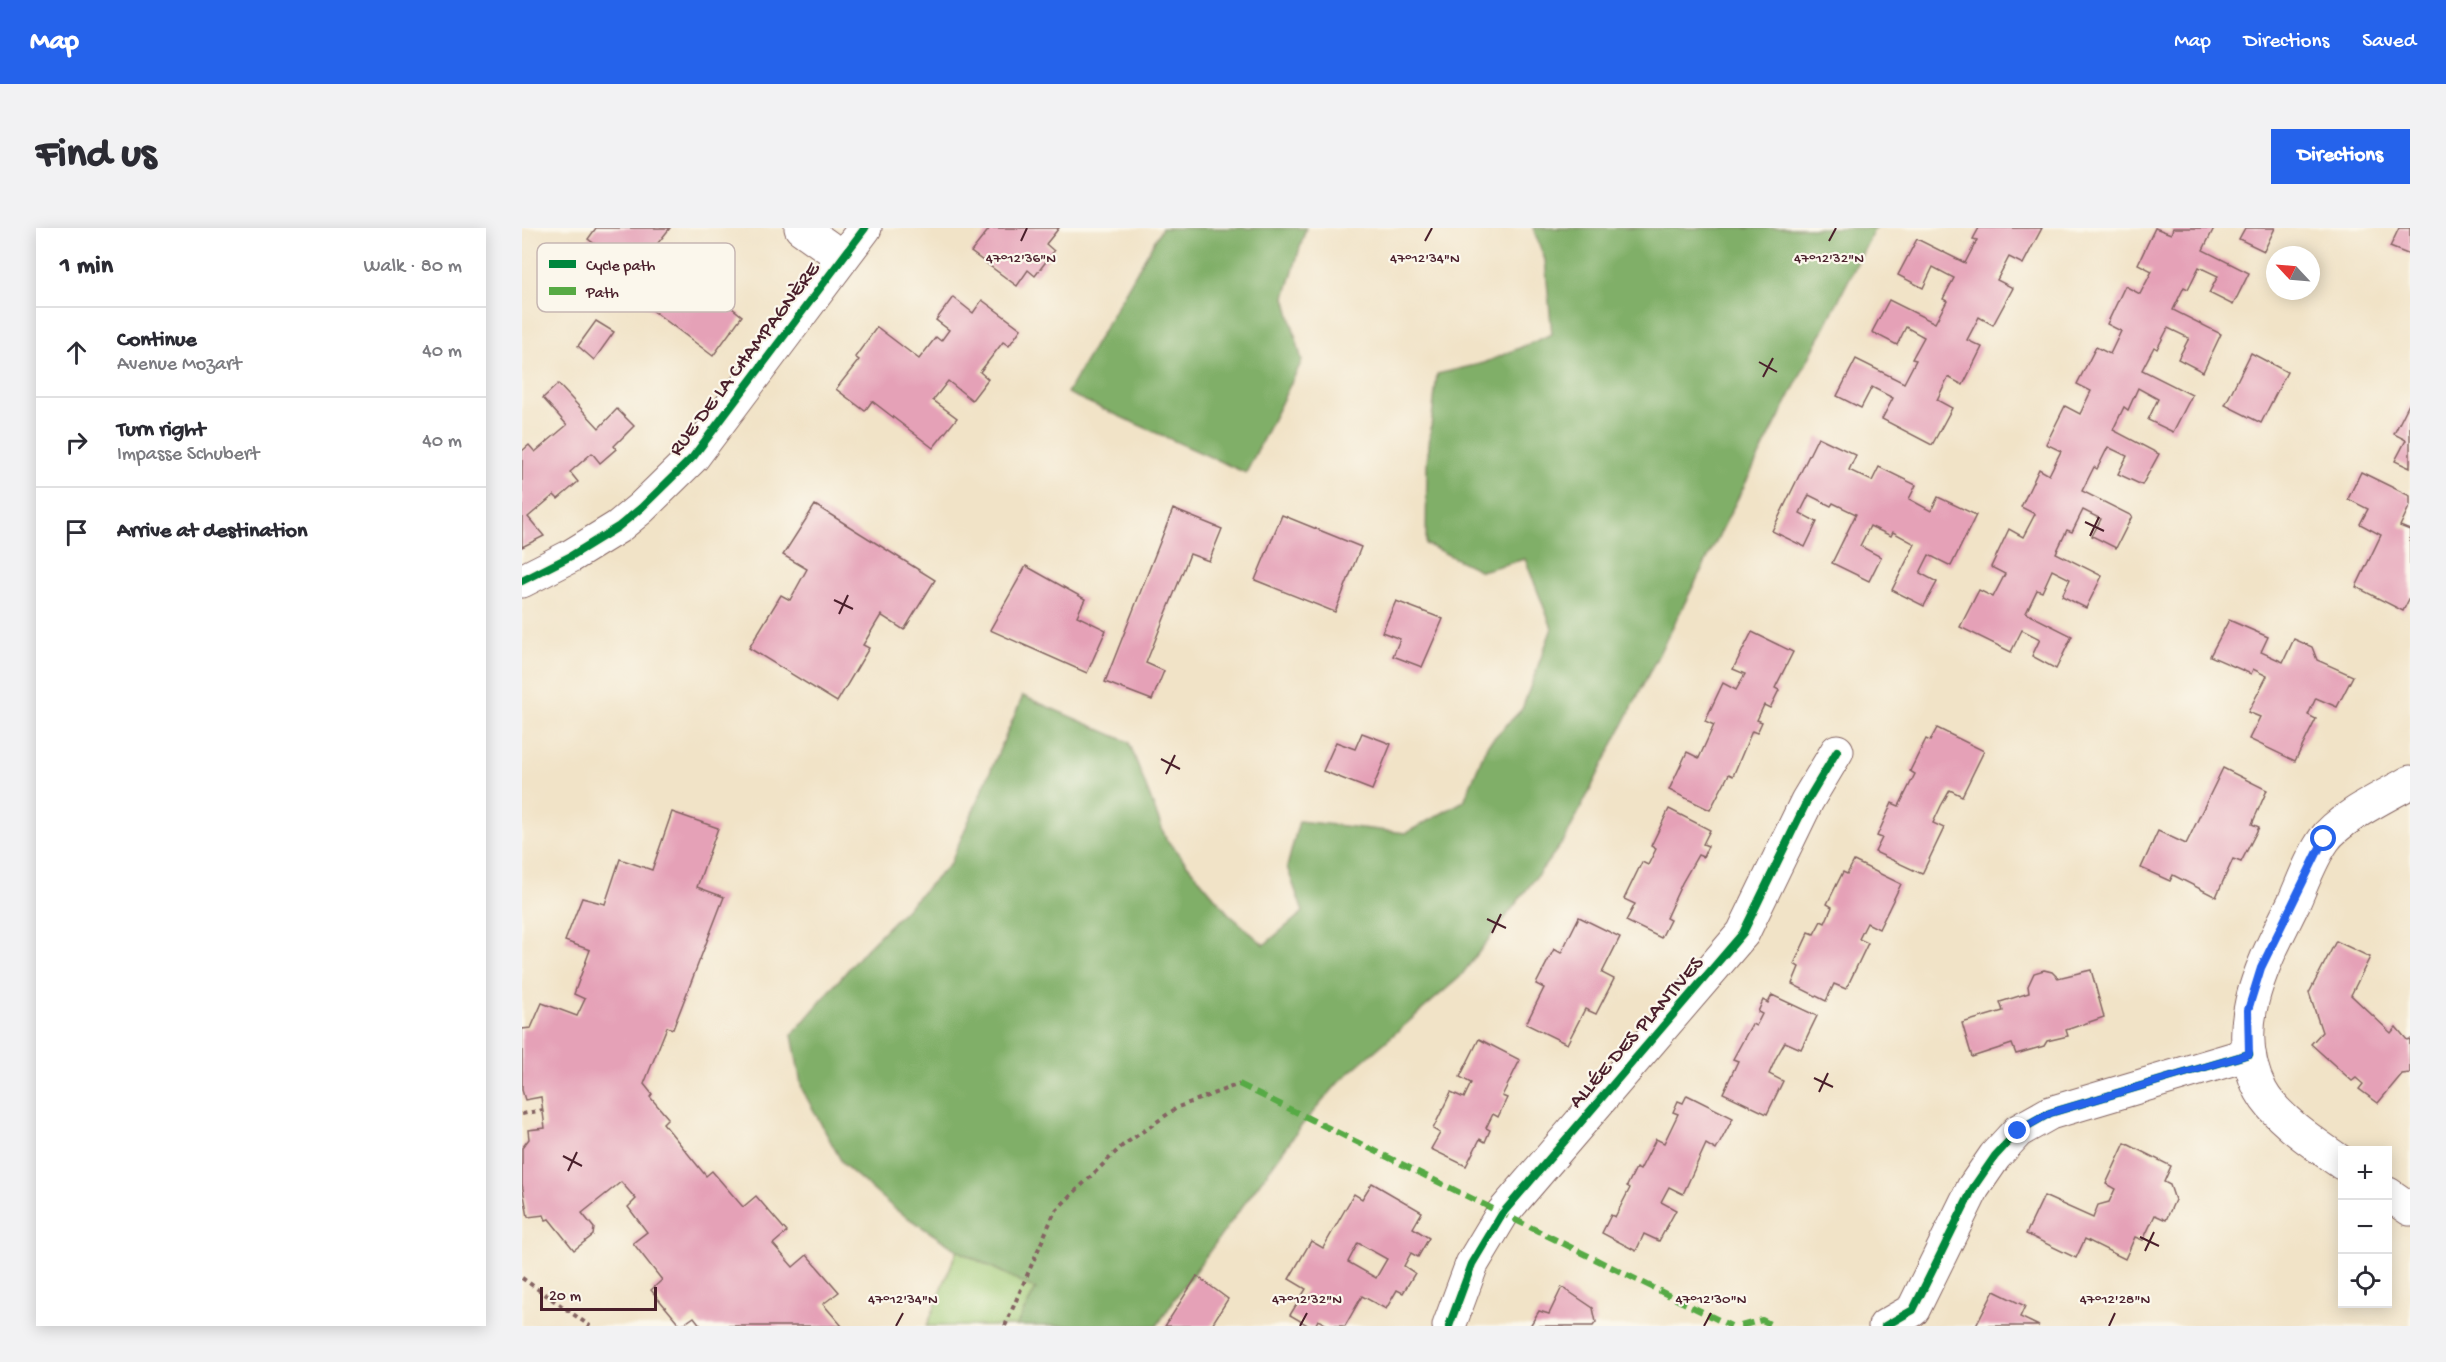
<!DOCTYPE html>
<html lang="en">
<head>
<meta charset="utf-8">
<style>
  body { margin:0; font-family:"Gochi Hand",sans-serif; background:#f2f2f3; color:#2b2b33 }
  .controls { position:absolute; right:18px; bottom:18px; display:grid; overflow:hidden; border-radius:0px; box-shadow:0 3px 15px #0003 }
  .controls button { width:54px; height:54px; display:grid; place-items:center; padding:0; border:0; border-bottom:2px solid #e1e1e2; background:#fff; color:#2b2b33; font:30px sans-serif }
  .compass { position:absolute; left:1744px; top:18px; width:54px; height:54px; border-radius:50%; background:#fff; box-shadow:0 3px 15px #0003; rotate:296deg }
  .scale { position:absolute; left:18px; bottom:15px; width:117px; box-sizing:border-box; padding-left:6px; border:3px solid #4a1f2b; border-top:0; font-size:16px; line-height:21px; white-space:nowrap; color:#4a1f2b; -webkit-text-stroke:4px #fbf7ec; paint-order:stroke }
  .stop { position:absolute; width:18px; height:18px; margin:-14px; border:4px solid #2563eb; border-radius:50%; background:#fff }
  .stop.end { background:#2563eb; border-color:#fff; box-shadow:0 2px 6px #0008 }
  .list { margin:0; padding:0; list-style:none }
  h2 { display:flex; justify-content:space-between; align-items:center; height:78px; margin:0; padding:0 24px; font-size:26px }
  h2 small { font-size:20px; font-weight:400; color:#7c7c81 }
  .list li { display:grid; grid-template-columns:39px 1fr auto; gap:18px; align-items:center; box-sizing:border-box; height:90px; padding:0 24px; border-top:2px solid #e1e1e2 }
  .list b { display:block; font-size:22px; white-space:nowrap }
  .list p { margin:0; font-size:20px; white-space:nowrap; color:#7c7c81 }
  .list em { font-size:20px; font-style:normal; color:#7c7c81 }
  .icon { flex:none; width:33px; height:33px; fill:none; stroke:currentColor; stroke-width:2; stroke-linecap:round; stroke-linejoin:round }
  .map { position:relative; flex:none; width:1888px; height:1098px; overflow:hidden; border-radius:0px }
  header { display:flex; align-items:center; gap:36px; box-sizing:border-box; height:84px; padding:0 30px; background:#2563eb; color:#fff }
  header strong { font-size:28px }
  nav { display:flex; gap:33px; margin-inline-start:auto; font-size:21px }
  .intro { display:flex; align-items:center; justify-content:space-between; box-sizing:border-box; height:144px; padding:0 36px }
  h1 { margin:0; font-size:42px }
  .button { padding:15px 27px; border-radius:0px; background:#2563eb; color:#fff; font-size:21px; font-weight:700 }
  main { display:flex; gap:36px; padding:0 36px }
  aside { flex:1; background:#fff; border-radius:0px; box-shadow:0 3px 15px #0003 }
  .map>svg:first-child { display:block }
  .green { fill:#a0cb77; stroke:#757551; stroke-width:1.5 }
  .forest { fill:#80af68; stroke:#65674a; stroke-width:1.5 }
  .building { fill:#e5a1b7; fill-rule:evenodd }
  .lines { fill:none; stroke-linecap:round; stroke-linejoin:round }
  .street-casing { stroke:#846462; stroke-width:35 }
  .path { stroke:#846462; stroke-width:4; stroke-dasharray:4.5 4.5; stroke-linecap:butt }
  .street { stroke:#fff; stroke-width:33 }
  .quiet { stroke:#57aa44; stroke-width:6; stroke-dasharray:12 6; stroke-linecap:butt }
  .cycleway-casing { stroke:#fbf7ec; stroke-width:11 }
  .cycleway { stroke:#00873e; stroke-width:8 }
  .route { stroke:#2563eb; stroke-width:8 }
  .ticks { fill:none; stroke:#4a1f2b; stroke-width:2 }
  .labels { text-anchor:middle; stroke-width:4.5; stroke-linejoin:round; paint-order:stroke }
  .street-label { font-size:21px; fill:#4a1f2b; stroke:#fbf7ec }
  .key { fill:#fbf7ec; stroke:#c6b6b2; stroke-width:1.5 }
  .key-label { font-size:16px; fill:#4a1f2b }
  .ticks-label { font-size:15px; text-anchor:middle; fill:#4a1f2b; stroke:#fbf7ec; stroke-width:4.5; stroke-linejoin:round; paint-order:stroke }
</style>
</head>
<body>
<header>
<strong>Map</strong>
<nav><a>Map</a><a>Directions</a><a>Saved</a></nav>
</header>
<div class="intro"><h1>Find us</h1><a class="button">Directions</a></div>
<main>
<aside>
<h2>1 min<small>Walk · 80 m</small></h2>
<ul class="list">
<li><svg class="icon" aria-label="ahead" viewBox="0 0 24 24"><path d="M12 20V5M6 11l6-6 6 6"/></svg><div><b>Continue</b><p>Avenue Mozart</p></div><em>40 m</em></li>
<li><svg class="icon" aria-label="right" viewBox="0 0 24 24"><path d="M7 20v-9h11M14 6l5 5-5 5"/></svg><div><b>Turn right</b><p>Impasse Schubert</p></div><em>40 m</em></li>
<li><svg class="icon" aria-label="arrive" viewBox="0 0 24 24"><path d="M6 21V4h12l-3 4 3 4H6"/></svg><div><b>Arrive at destination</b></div></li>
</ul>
</aside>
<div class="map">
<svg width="1888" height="1098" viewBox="0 0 1888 1098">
  <rect width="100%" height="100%" fill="#fbf7ec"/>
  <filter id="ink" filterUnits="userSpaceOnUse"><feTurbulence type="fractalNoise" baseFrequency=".0167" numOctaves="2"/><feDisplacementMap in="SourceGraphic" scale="12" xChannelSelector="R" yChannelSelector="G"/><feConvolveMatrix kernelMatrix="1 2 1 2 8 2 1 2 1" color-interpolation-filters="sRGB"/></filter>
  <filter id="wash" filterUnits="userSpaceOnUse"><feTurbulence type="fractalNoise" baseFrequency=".008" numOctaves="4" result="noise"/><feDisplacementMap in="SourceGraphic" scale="24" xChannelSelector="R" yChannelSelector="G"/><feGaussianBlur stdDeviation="1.35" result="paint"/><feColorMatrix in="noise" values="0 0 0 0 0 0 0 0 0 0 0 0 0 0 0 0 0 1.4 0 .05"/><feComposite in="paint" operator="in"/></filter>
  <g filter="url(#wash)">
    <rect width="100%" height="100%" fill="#f1e3c7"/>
    <!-- green -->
    <polygon class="green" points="435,1022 514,1061 494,1098 405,1098"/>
    <!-- forest -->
    <g class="forest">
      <polygon points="640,0 784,0 763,69 780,133 724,245 545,165"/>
      <polygon points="1011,0 1353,0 1043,611 938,749 817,854 780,897 654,1069 635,1098 494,1098 514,1061 435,1022 374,982 321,936 280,861 270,807 341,724 428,636 501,468 607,514 644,611 706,685 742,717 781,684 765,639 777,593 884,605 942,573 965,517 1000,481 1030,400 1003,331 959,343 904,316 905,234 915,146 962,135 1030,106 1023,32"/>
    </g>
    <g id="blocks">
      <!-- building -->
      <g class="building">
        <polygon points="74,0 148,0 112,45 66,11"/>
        <polygon points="468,0 537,0 524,16 532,23 513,48 506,42 495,58 449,24"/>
        <polygon points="1457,0 1520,0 1501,36 1487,29 1475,52 1491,60 1471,97 1457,89 1445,112 1460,119 1441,157 1426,149 1415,172 1430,180 1410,217 1360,191 1371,170 1350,159 1339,180 1315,168 1334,131 1382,155 1394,132 1390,131 1402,109 1384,99 1375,117 1350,104 1367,72 1413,95 1425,73 1421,71 1432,50 1411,39 1401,60 1376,47 1395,11 1443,35 1455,12 1451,11"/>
        <polygon points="1633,0 1649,6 1651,0 1692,0 1681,22 1727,45 1711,77 1687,65 1696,48 1677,39 1666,61 1662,59 1651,82 1699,106 1681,144 1656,131 1667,110 1646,100 1635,121 1632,119 1620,142 1670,167 1651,204 1626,192 1636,171 1616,160 1606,182 1602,179 1591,202 1637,226 1620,257 1596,246 1605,228 1586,219 1575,241 1572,239 1560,263 1610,288 1594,320 1570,308 1579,291 1561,282 1550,304 1545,302 1534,325 1580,348 1564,380 1540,368 1548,351 1530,342 1520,364 1515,362 1504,385 1550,408 1534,441 1510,428 1518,411 1500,402 1489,424 1438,399 1457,362 1471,369 1483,346 1469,339 1487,301 1501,309 1513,286 1499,279 1517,241 1527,247 1539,223 1524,216 1543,178 1558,186 1569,163 1555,156 1574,119 1588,126 1599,103 1585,96 1603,58 1618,66 1630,43 1616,36"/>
        <polygon points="1723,0 1753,0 1742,23 1717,11"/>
        <polygon points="1877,0 1888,0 1888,27 1868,19"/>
        <polygon points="150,27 199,64 195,68 220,88 191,128 117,72"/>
        <polygon points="431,69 451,85 460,72 499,101 487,118 481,114 458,144 466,151 450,172 426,153 411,172 435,190 411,220 350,173 343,183 314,161 337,132 333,129 355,99 397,131 414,109 419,113 427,102 414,92"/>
        <polygon points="74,93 92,104 72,132 56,118"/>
        <polygon points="1729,125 1765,144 1739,195 1703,177"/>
        <polygon points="36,156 77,200 95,181 112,198 92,218 94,221 78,235 70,225 48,244 56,254 36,271 32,267 6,289 22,308 0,319 0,223 7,217 13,224 45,197 21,170"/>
        <polygon points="1888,174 1888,240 1873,233 1884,212 1872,206"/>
        <polygon points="1296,209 1334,227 1327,242 1350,253 1357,239 1394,257 1387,271 1409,283 1416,269 1454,287 1429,338 1407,327 1398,345 1415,354 1402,378 1370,362 1393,316 1371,304 1369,308 1348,298 1338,318 1359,329 1347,353 1310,335 1334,286 1311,275 1309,278 1287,267 1278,285 1295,294 1283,319 1250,303"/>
        <polygon points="1839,244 1888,268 1888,277 1878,298 1888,302 1888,369 1881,383 1834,359 1859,307 1838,296 1846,281 1826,271"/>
        <polygon points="293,277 413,352 382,402 359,387 341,417 347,420 315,474 227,420 259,367 268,372 285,341 261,327"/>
        <polygon points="651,281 700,301 687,333 668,326 624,435 642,443 630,472 583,454"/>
        <polygon points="760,287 839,319 813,384 733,352"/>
        <polygon points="504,338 563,371 555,388 584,402 565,445 468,402"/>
        <polygon points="874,373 921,391 900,439 871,428 878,411 860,404"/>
        <polygon points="1707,392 1746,409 1739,424 1761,434 1772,411 1790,419 1795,432 1831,448 1815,479 1794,470 1786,487 1794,491 1773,533 1727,511 1738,489 1726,484 1745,448 1731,441 1729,446 1688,428"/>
        <polygon points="1230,404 1271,424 1253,460 1257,462 1248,480 1242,477 1235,492 1240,494 1235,505 1230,503 1211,548 1207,546 1188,582 1147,562 1165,524 1177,530 1192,497 1183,493 1201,455 1214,462 1223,446 1211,441"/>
        <polygon points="1415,500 1462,523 1440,568 1428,562 1419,578 1411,595 1422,600 1400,646 1353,624 1360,610 1355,608 1370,575 1377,578 1393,546 1388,543 1404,511 1408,513"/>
        <polygon points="840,505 869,516 850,562 801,543 814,514 833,521"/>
        <polygon points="1701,540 1745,562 1730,596 1737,599 1719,634 1711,631 1694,669 1651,647 1648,653 1619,640 1636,603 1664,616"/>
        <polygon points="1147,581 1188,602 1181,616 1186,618 1181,629 1176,627 1160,655 1144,690 1148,692 1139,710 1104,693 1113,676 1102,671 1120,634 1126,637 1134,621 1129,618"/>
        <polygon points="150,584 196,600 175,659 202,669 151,801 145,799 122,856 130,866 128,869 146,890 141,895 184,948 190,943 221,979 234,968 265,1004 251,1016 271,1039 285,1027 317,1064 301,1076 320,1098 179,1098 172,1089 159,1098 129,1062 140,1052 111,1015 125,1004 106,979 114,971 99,954 60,985 72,1000 71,1007 52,1022 27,991 24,992 22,987 6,989 0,956 0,920 7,911 6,902 23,900 19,869 3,872 0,862 0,801 9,800 20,775 55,788 63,771 52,766 68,722 43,713 60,670 83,676 98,631 130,642"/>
        <polygon points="1332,633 1379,656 1357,701 1345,695 1337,711 1346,715 1324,761 1312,756 1304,773 1270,756 1277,739 1272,736 1287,704 1292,706 1299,693 1303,695 1310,679 1305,676 1321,644 1325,646"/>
        <polygon points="1057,689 1098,709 1080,745 1092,751 1074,786 1063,781 1045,816 1004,796 1022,760 1014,756 1032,721 1039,725"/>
        <polygon points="1814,713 1848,729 1829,767 1869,805 1874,799 1885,812 1888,811 1888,845 1880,846 1856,875 1837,861 1841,856 1834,850 1830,853 1789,816 1800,804 1787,765"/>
        <polygon points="1522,742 1530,744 1536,750 1569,742 1582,789 1544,802 1546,808 1525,813 1522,818 1494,826 1490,816 1450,829 1440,795 1481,783 1478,774 1507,765 1506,758 1512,745"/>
        <polygon points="1250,767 1295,788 1279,821 1263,814 1254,830 1247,846 1261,853 1245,886 1201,865 1216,833 1211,831 1230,796 1234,798 1240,786 1236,784 1241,772 1246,775"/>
        <polygon points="957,811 998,832 980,868 985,870 976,889 971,886 964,900 968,902 963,914 958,911 944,938 909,921 918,905 911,901 929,864 942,870 949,855 938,849"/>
        <polygon points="1165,867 1211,890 1194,922 1184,916 1161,966 1147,959 1139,974 1154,982 1137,1013 1122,1006 1114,1023 1080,1005 1089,987 1093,989 1108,960 1105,958 1114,940 1118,942 1134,911 1142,915 1156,886 1151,884 1156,873 1161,875"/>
        <polygon points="1603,915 1649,938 1642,954 1648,957 1653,972 1644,992 1633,987 1621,1012 1613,1009 1603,1031 1563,1011 1554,1030 1504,1006 1522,968 1571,990 1576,977 1587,974 1593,961 1584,956"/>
        <path d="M850 955 900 984 891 1000 907 1010 896 1029 889 1025 882 1038 893 1045 881 1065 875 1062 864 1081 840 1068 823 1098H807L796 1092 793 1098H787L768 1087 784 1061 767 1051 789 1013 801 1020 832 966 840 971ZM836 1015 865 1031 854 1050 826 1034Z"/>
        <polygon points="675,1048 706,1071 689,1098 643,1098"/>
        <polygon points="1040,1059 1071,1080 1074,1094 1071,1098 1008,1098 1017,1083 1027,1086"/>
        <polygon points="1472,1063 1503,1078 1498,1089 1517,1098 1454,1098"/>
      </g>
    </g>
  </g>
  <g filter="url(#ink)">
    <use href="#blocks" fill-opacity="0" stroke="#846462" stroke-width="1.5"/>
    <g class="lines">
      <!-- street casing -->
      <g class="street-casing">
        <g id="street">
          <polyline points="279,0 320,29"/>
          <polyline points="0,353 49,328 96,299 119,280 171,229 343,0"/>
          <path d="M1820 935C1795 917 1754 891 1739 863 1705 797 1743 733 1772 674 1781 654 1789 630 1802 612 1817 590 1864 568 1888 554"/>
          <polyline points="1866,966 1888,981"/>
          <polyline points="927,1098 950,1036 980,986 1221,705 1285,573 1315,523"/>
          <polyline points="1363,1098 1391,1082 1451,960 1473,928 1496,903 1528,885 1727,826"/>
        </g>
      </g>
      <!-- path -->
      <g class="path">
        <polyline points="0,886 21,882"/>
        <polyline points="0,1050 68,1098"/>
        <polyline points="483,1098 533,983 600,918 656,879 717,856"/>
      </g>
      <!-- street -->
      <use href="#street" class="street"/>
      <!-- quiet -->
      <g class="quiet">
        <polyline points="717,856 1209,1098"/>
        <polyline points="1219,1098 1240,1092 1252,1098"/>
      </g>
      <!-- cycleway casing -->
      <g class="cycleway-casing">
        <g id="cycleway">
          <polyline points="0,353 49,328 96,299 119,280 171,229 343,0"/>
          <polyline points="927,1098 950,1036 980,986 1221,705 1285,573 1315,523"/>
          <polyline points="1363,1098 1391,1082 1451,960 1473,928 1496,903 1528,885 1727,826"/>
        </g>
      </g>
      <!-- cycleway -->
      <use href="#cycleway" class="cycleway"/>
    </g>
  </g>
  <g class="lines" filter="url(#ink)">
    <!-- route -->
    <polyline class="route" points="1496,903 1528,885 1727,826 1726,782 1739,740 1802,611"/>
  </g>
  <!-- ticks -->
  <path class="ticks" d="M499 13 505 0M903 13 910 0M1307 13 1314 0M1237 134 1255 144M1241 149 1251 130M1563 294 1582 303M1568 308 1577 289M312 372 331 381M317 386 326 367M639 531 658 541M644 546 653 527M965 691 984 700M970 705 979 686M1292 850 1311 859M1297 864 1306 845M41 928 60 938M46 943 55 924M1618 1009 1637 1018M1623 1023 1632 1004M374 1098 381 1085M778 1098 785 1085M1182 1098 1189 1085M1587 1098 1593 1085"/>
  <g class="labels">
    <!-- street labels -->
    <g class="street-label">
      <text transform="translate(221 130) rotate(-53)" y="7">RUE DE LA CHAMPAGNÈRE</text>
      <text transform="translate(1113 803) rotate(-49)" y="7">ALLÉE DES PLANTIVES</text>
    </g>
  </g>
  <!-- legend -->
  <rect x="15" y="15" width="198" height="69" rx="9" class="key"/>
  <rect x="27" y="32" width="27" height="8" fill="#00873e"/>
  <rect x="27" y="59" width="27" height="8" fill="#57aa44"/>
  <g class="key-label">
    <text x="64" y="42">Cycle path</text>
    <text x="64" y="69">Path</text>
  </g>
  <g class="ticks-label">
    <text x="499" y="34">47°12'36"N</text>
    <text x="903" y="34">47°12'34"N</text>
    <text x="1307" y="34">47°12'32"N</text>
    <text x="381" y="1075">47°12'34"N</text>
    <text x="785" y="1075">47°12'32"N</text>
    <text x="1189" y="1075">47°12'30"N</text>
    <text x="1593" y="1075">47°12'28"N</text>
  </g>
</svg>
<div class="controls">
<button>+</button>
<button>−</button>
<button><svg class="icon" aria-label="locate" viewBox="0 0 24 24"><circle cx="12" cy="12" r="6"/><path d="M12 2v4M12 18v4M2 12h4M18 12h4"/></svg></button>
</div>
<svg class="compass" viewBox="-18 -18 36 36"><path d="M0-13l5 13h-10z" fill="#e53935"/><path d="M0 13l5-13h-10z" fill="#7c7c81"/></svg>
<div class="scale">20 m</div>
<div class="stop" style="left:1802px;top:611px"></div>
<div class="stop end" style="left:1496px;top:903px"></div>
</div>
</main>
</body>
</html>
